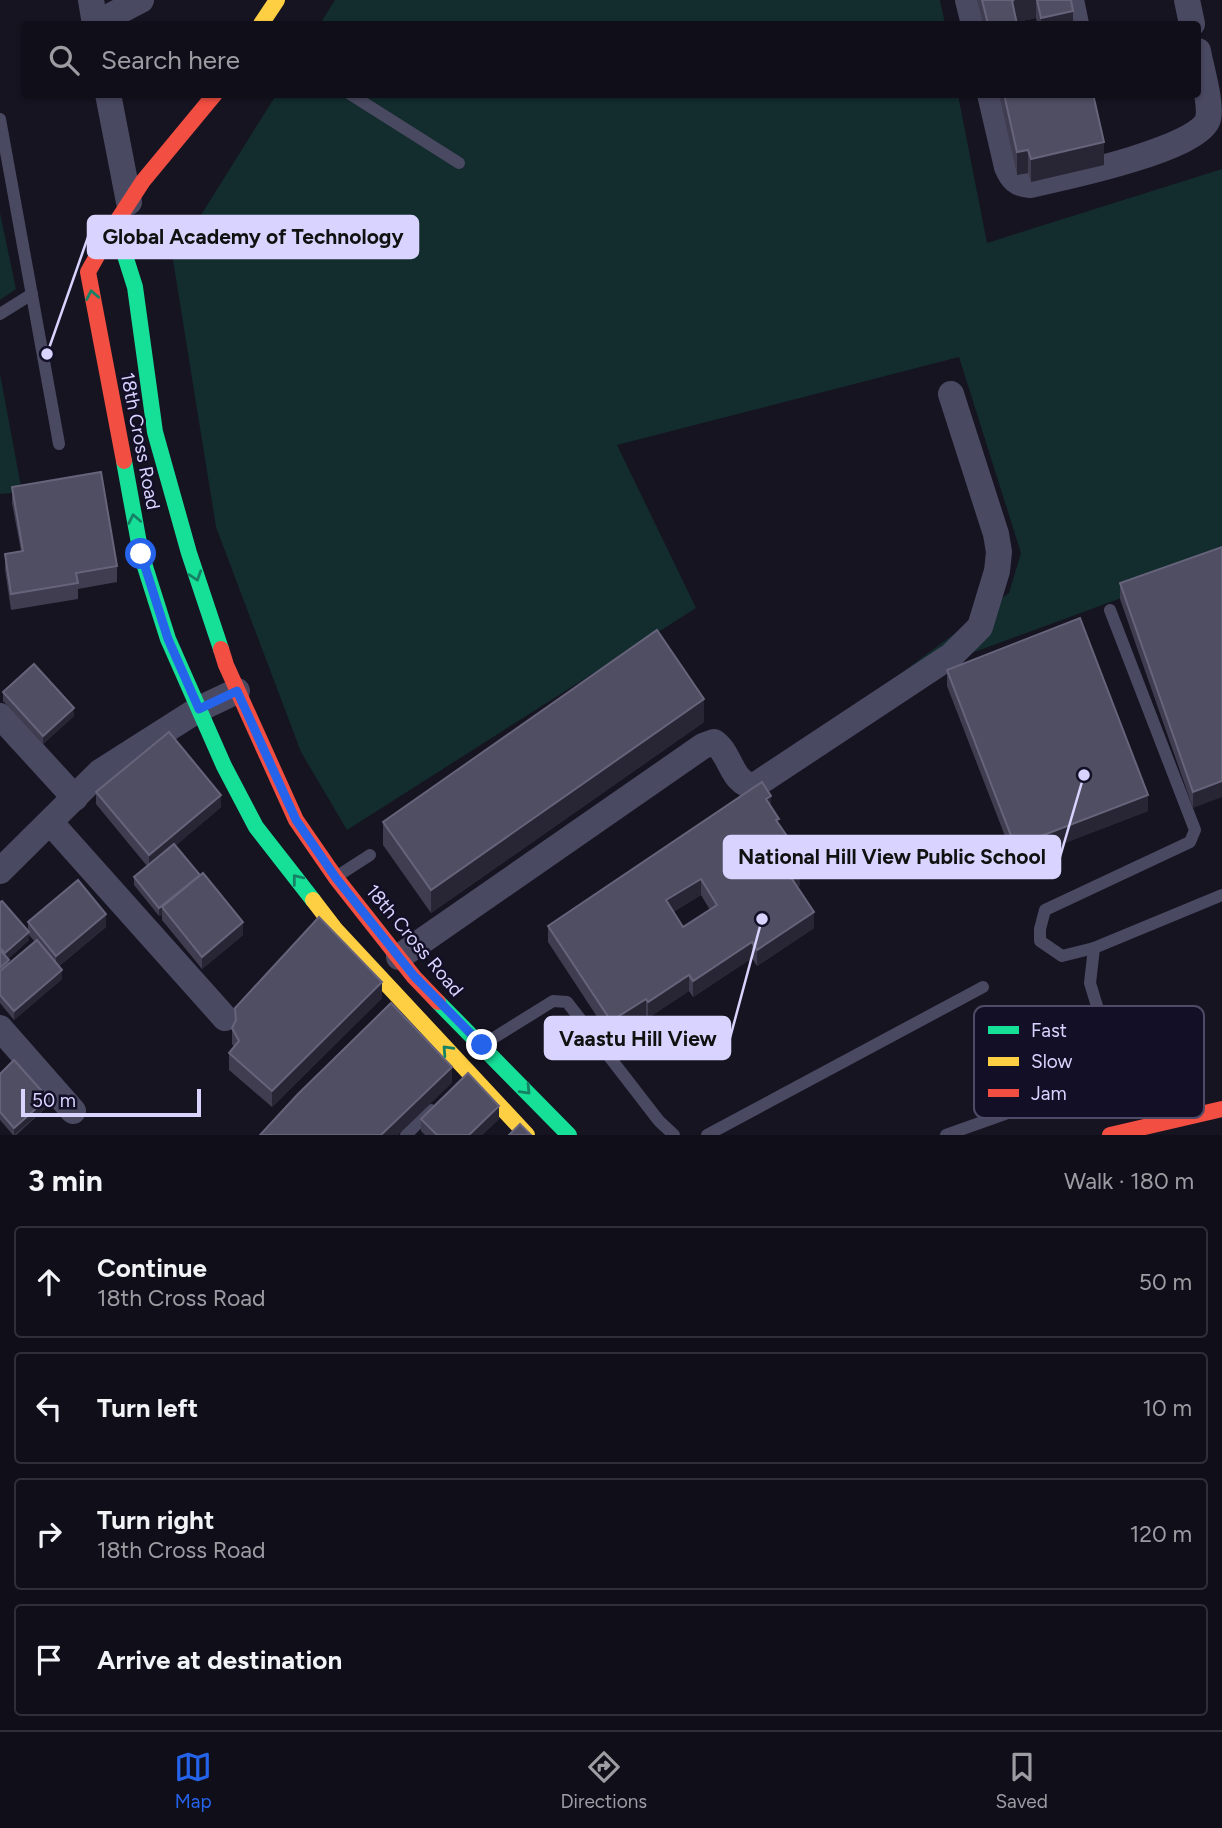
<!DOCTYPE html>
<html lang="en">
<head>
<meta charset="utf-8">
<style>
  body { margin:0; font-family:Figtree,sans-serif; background:#191822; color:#f1f3f6 }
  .scale { position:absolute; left:21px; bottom:18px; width:180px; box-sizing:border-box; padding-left:7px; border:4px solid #d9d4ff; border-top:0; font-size:19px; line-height:24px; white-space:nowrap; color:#d9d4ff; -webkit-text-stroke:5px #130f26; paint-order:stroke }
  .stop { position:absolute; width:21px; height:21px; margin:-16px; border:5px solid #2563eb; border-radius:50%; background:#fff }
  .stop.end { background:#2563eb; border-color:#fff; box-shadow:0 2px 7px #0008 }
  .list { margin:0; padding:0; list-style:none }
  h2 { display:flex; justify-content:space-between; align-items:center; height:91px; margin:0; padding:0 28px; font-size:30px }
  h2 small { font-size:23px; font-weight:400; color:#9c9ca2 }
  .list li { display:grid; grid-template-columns:46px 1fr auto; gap:21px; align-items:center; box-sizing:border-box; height:112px; margin:0 14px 14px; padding:0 14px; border:2px solid #302f38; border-radius:7px }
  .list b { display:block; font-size:26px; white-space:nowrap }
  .list p { margin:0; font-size:23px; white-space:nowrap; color:#9c9ca2 }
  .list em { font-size:23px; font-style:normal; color:#9c9ca2 }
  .icon { flex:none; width:38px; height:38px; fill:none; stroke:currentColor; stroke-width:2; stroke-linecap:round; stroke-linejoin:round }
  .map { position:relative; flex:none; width:1222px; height:1135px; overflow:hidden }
  .search { position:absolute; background:#100f19; box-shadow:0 2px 5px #0004; left:21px; right:21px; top:21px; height:77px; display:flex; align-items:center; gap:18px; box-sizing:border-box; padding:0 24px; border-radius:7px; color:#9c9ca2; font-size:26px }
  .sheet { height:595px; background:#100f19 }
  nav { display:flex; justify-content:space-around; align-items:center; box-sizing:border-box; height:98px; border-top:2px solid #302f38; background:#100f19; font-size:19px; color:#9c9ca2 }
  nav a { display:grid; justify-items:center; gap:4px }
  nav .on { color:#2563eb }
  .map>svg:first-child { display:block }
  .green { fill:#132c2d }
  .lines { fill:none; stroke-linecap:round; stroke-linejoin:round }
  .lane { stroke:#4a4962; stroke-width:12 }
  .street { stroke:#4a4962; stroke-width:26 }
  .fast { stroke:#16e098; stroke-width:16 }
  .slow { stroke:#ffcf43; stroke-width:16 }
  .jam { stroke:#f24e42; stroke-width:16 }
  .wall { fill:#403d50; fill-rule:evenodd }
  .shaded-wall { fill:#282635 }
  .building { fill:#504e63; stroke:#66637b; stroke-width:2; fill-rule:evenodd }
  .oneway { stroke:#158265 }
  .route { stroke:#2563eb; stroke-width:9 }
  .labels { text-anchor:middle; stroke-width:5; stroke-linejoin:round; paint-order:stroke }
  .street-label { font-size:19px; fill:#d9d4ff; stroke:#130f26 }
  .key { fill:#130f26; stroke:#4e4a67; stroke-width:2 }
  .key-label { font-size:19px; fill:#d9d4ff }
  .leader { fill:none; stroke:#d9d4ff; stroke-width:2.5 }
  .callout-dot { fill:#d9d4ff; stroke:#130f26; stroke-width:2.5 }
  .callout { fill:#d9d4ff; stroke:#d9d4ff; stroke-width:2.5 }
  .callout-label { font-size:21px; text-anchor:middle; font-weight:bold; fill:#111 }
</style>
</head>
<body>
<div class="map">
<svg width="1222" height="1135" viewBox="0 0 1222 1135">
  <rect width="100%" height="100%" fill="#161421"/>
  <!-- green -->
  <g class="green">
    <polygon points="335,0 940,0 945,24 320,24"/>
    <polygon points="276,95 958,95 987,243 1222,169 1222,561 898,680 900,674 1009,593 1021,553 959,357 617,445 696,608 347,830 301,752 216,527 173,260"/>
    <polygon points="0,213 16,289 0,300"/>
    <polygon points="0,374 22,492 0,494"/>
  </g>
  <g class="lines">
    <!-- lane -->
    <g class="lane">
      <polyline points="350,94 459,163"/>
      <polyline points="0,119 59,444"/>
      <polyline points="0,314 32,294"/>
      <polyline points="339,875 370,855"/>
      <polyline points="1094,948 1062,956 1040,941 1040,929 1045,910 1190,842 1195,830 1110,610"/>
      <polyline points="484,1044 553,1001 567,1002 659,1121 674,1135"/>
      <polyline points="406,1135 431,1110"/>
      <polyline points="707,1135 983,987"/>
      <polyline points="946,1135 1100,1080 1111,1052 1090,983 1094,948 1222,895"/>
    </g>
    <!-- street -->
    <g class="street">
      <polyline points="91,0 95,24"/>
      <polyline points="968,0 974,24"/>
      <polyline points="1071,0 1076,24"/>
      <polyline points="1187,0 1192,24"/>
      <polyline points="95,24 141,0"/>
      <polyline points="108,94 129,202"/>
      <path d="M990 94 1007 167C1012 179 1017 184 1030 185 1062 178 1200 149 1208 119 1212 104 1201 68 1198 51"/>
      <polyline points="0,716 75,798"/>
      <polyline points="50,822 225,1018"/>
      <polyline points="0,871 100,772 199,709 237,691"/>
      <path d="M399 957 703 746 714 742C731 753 731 784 754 786L952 655 980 627 997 571 999 552 996 534 951 394"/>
      <polyline points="0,1028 73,1111"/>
    </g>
    <!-- fast -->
    <g class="fast">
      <polyline points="115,224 135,287 155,432 189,553 221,649"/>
      <polyline points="124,461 141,554 168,639 224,766 256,827 313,900"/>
      <polyline points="438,1002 569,1135"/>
    </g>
    <!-- slow -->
    <g class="slow">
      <polyline points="261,24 277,0"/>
      <polyline points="313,900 336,930 527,1135"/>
    </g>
    <!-- jam -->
    <g class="jam">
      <polyline points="124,461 88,272 115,224 143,181 215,94"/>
      <polyline points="221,649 226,665 296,820 336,878 414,977 438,1002"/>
      <polyline points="1110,1135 1222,1109"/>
    </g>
  </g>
  <!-- wall -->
  <g class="wall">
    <polygon points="977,0 1071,0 1073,24 1037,24 1036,18 1017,22 1017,24 983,24"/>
    <polygon points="999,94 1093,94 1104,165 1031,182 1028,173 1017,175"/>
    <polygon points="12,487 117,566 117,582 78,589 78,599 11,610 5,570 5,554 21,551 12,503"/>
    <polygon points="1222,547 1193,808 1120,599 1120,583"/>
    <polygon points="947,670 1148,811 1015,862 947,686"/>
    <polygon points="3,692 74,716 43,744 3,701"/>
    <polygon points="704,722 431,913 383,845 383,822"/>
    <polygon points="96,792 221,807 175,846 243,935 202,969 162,920 162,915 159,916 134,885 134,877 147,866 96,804"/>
    <path d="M771 807 793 859 800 885 798 887 814 928 757 966 752 958 693 997 689 991 648 1018 646 1015 611 1038 548 942V926ZM701 895 710 910 683 927 673 912Z"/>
    <path d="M0 902 28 931V922L106 927 59 966 62 979 14 1020 0 1003ZM29 935 35 942 9 964 8 959 29 940Z"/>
    <polygon points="382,998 272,1107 229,1070 229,1053 234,1047 232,1044 232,1028 235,1022 235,1008"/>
    <polygon points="0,1074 48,1106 16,1135 13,1135 0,1120"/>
    <polygon points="421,1119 499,1119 482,1135 425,1135 421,1131"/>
  </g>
  <!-- shaded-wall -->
  <g class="shaded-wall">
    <polygon points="1014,0 1036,0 1036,18 1012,23 1012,1"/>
    <polygon points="1073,11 1073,24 1041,24 1041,18"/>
    <polygon points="1104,142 1104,165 1031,182 1031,159"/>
    <polygon points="1028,150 1028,173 1017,175 1017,152"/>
    <polygon points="704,699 704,722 431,913 431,890"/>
    <polygon points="74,708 74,716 43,744 43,736"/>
    <polygon points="1222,781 1222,797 1193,808 1193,792"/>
    <polygon points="221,795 221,807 149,868 149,855"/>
    <polygon points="1148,795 1148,811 1015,862 1015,846"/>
    <polygon points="771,796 771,812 766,799"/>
    <polygon points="793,845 793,861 787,849"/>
    <polygon points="800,869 800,885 790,892 790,876"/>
    <polygon points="200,875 162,907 162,915 159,916 159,908"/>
    <polygon points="701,879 701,895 666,916 666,900"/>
    <polygon points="814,912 814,928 757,966 757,950"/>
    <polygon points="106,914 106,927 56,968 56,956"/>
    <polygon points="243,922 243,935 202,969 202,957"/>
    <polygon points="29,932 29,940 5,962 5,953"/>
    <polygon points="752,942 752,958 693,997 693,981"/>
    <polygon points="62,970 62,979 14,1020 14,1011"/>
    <polygon points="689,975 689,991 648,1018 648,1002"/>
    <polygon points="382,982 382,998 272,1107 272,1091"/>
    <polygon points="646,999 646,1015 611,1038 611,1021"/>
    <polygon points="452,1067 452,1083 398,1135 381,1135"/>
    <polygon points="48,1098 48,1106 14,1135 14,1128"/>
    <polygon points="499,1106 499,1119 482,1135 469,1135"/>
  </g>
  <!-- building -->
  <g class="building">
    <polygon points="982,0 1014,0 1012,1 1017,24 988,24"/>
    <polygon points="1037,0 1071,0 1073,11 1041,18"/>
    <polygon points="1004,94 1093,94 1104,142 1031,159 1028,150 1017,152"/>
    <polygon points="101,472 117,566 76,573 78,583 11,594 5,554 23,551 12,487"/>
    <polygon points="1222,547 1222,781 1193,792 1120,583"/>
    <polygon points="1080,618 1148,795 1015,846 947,670"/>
    <polygon points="657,630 704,699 431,890 383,822"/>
    <polygon points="34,664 74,708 43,736 3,692"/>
    <polygon points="169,732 221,795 149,855 96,792"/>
    <path d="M762 782 771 796 766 799 779 819 776 820 793 845 787 849 800 869 790 876 814 912 757 950 752 942 693 981 689 975 648 1002 646 999 611 1021 548 926ZM701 879 717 905 683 927 666 900Z"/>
    <polygon points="174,844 200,875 159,908 134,877"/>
    <polygon points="203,873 243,922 202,957 162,907"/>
    <polygon points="78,880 106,914 56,956 28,922"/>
    <polygon points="2,901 29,932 5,953 0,948 0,902"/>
    <polygon points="319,917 382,982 272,1091 229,1053 239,1041 232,1028 236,1020 235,1008"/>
    <polygon points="37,940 62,970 14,1011 0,995 0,971"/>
    <polygon points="0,950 9,960 0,968"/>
    <polygon points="391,1003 452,1067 381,1135 260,1135 298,1094"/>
    <polygon points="14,1060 48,1098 14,1128 0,1112 0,1074"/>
    <polygon points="468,1073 499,1106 469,1135 437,1135 421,1119"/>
    <polygon points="520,1124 531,1135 509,1135"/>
  </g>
  <!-- one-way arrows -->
  <defs><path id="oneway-chevron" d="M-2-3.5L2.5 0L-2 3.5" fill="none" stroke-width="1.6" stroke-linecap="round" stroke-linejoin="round" transform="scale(1.75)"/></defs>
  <g class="oneway">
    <use href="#oneway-chevron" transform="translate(92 295) rotate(-101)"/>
    <use href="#oneway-chevron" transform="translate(134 519) rotate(-101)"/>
    <use href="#oneway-chevron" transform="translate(196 576) rotate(72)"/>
    <use href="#oneway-chevron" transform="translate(297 879) rotate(-128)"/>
    <use href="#oneway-chevron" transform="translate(447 1050) rotate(-133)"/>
    <use href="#oneway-chevron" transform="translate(526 1090) rotate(46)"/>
  </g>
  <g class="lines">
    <!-- route -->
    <polyline class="route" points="141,554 168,639 199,709 237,691 296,820 336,878 414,976 482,1045"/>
  </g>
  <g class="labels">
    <!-- street labels -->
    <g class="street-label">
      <text transform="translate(141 441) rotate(79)" y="7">18th Cross Road</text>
      <text transform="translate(415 940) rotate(50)" y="7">18th Cross Road</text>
    </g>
  </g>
  <!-- legend -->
  <rect x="974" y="1006" width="230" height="112" rx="10" class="key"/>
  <rect x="988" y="1026" width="31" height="8" fill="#16e098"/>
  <rect x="988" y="1057" width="31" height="9" fill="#ffcf43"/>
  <rect x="988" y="1089" width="31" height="8" fill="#f24e42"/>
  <g class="key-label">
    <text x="1031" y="1037">Fast</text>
    <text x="1031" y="1068">Slow</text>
    <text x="1031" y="1100">Jam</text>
  </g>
  <!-- callouts -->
  <path class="leader" d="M47 354L88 237M1084 775L1060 857M762 919L730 1038"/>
  <g class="callout-dot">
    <circle cx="47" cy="354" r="7"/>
    <circle cx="1084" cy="775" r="7"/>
    <circle cx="762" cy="919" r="7"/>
  </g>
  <g class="callout">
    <rect x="88" y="216" width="330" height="42" rx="7"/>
    <rect x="724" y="836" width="336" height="42" rx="7"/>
    <rect x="545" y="1017" width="185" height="42" rx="7"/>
  </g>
  <g class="callout-label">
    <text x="253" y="244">Global Academy of Technology</text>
    <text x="892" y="864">National Hill View Public School</text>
    <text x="638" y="1046">Vaastu Hill View</text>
  </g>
</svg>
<div class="scale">50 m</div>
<div class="stop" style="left:141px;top:554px"></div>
<div class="stop end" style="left:482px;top:1045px"></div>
<div class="search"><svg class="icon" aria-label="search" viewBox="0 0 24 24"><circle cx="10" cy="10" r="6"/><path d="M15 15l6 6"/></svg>Search here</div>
</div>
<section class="sheet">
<h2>3 min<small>Walk · 180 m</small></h2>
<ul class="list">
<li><svg class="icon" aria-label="ahead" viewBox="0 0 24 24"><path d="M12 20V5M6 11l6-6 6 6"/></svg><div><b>Continue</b><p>18th Cross Road</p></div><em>50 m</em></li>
<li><svg class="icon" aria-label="left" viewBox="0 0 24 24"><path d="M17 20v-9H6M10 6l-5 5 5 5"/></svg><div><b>Turn left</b></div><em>10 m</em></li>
<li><svg class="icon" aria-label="right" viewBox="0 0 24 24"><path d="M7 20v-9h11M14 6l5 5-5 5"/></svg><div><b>Turn right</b><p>18th Cross Road</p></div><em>120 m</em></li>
<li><svg class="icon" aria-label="arrive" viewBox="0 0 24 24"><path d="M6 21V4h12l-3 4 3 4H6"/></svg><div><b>Arrive at destination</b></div></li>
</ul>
</section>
<nav>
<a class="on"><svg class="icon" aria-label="map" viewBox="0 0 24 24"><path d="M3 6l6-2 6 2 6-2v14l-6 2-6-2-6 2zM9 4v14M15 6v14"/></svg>Map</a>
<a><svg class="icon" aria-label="directions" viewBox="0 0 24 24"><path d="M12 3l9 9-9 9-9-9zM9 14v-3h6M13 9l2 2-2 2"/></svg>Directions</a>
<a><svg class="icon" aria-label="saved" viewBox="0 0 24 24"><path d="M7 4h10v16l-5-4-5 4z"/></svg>Saved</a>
</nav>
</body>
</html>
